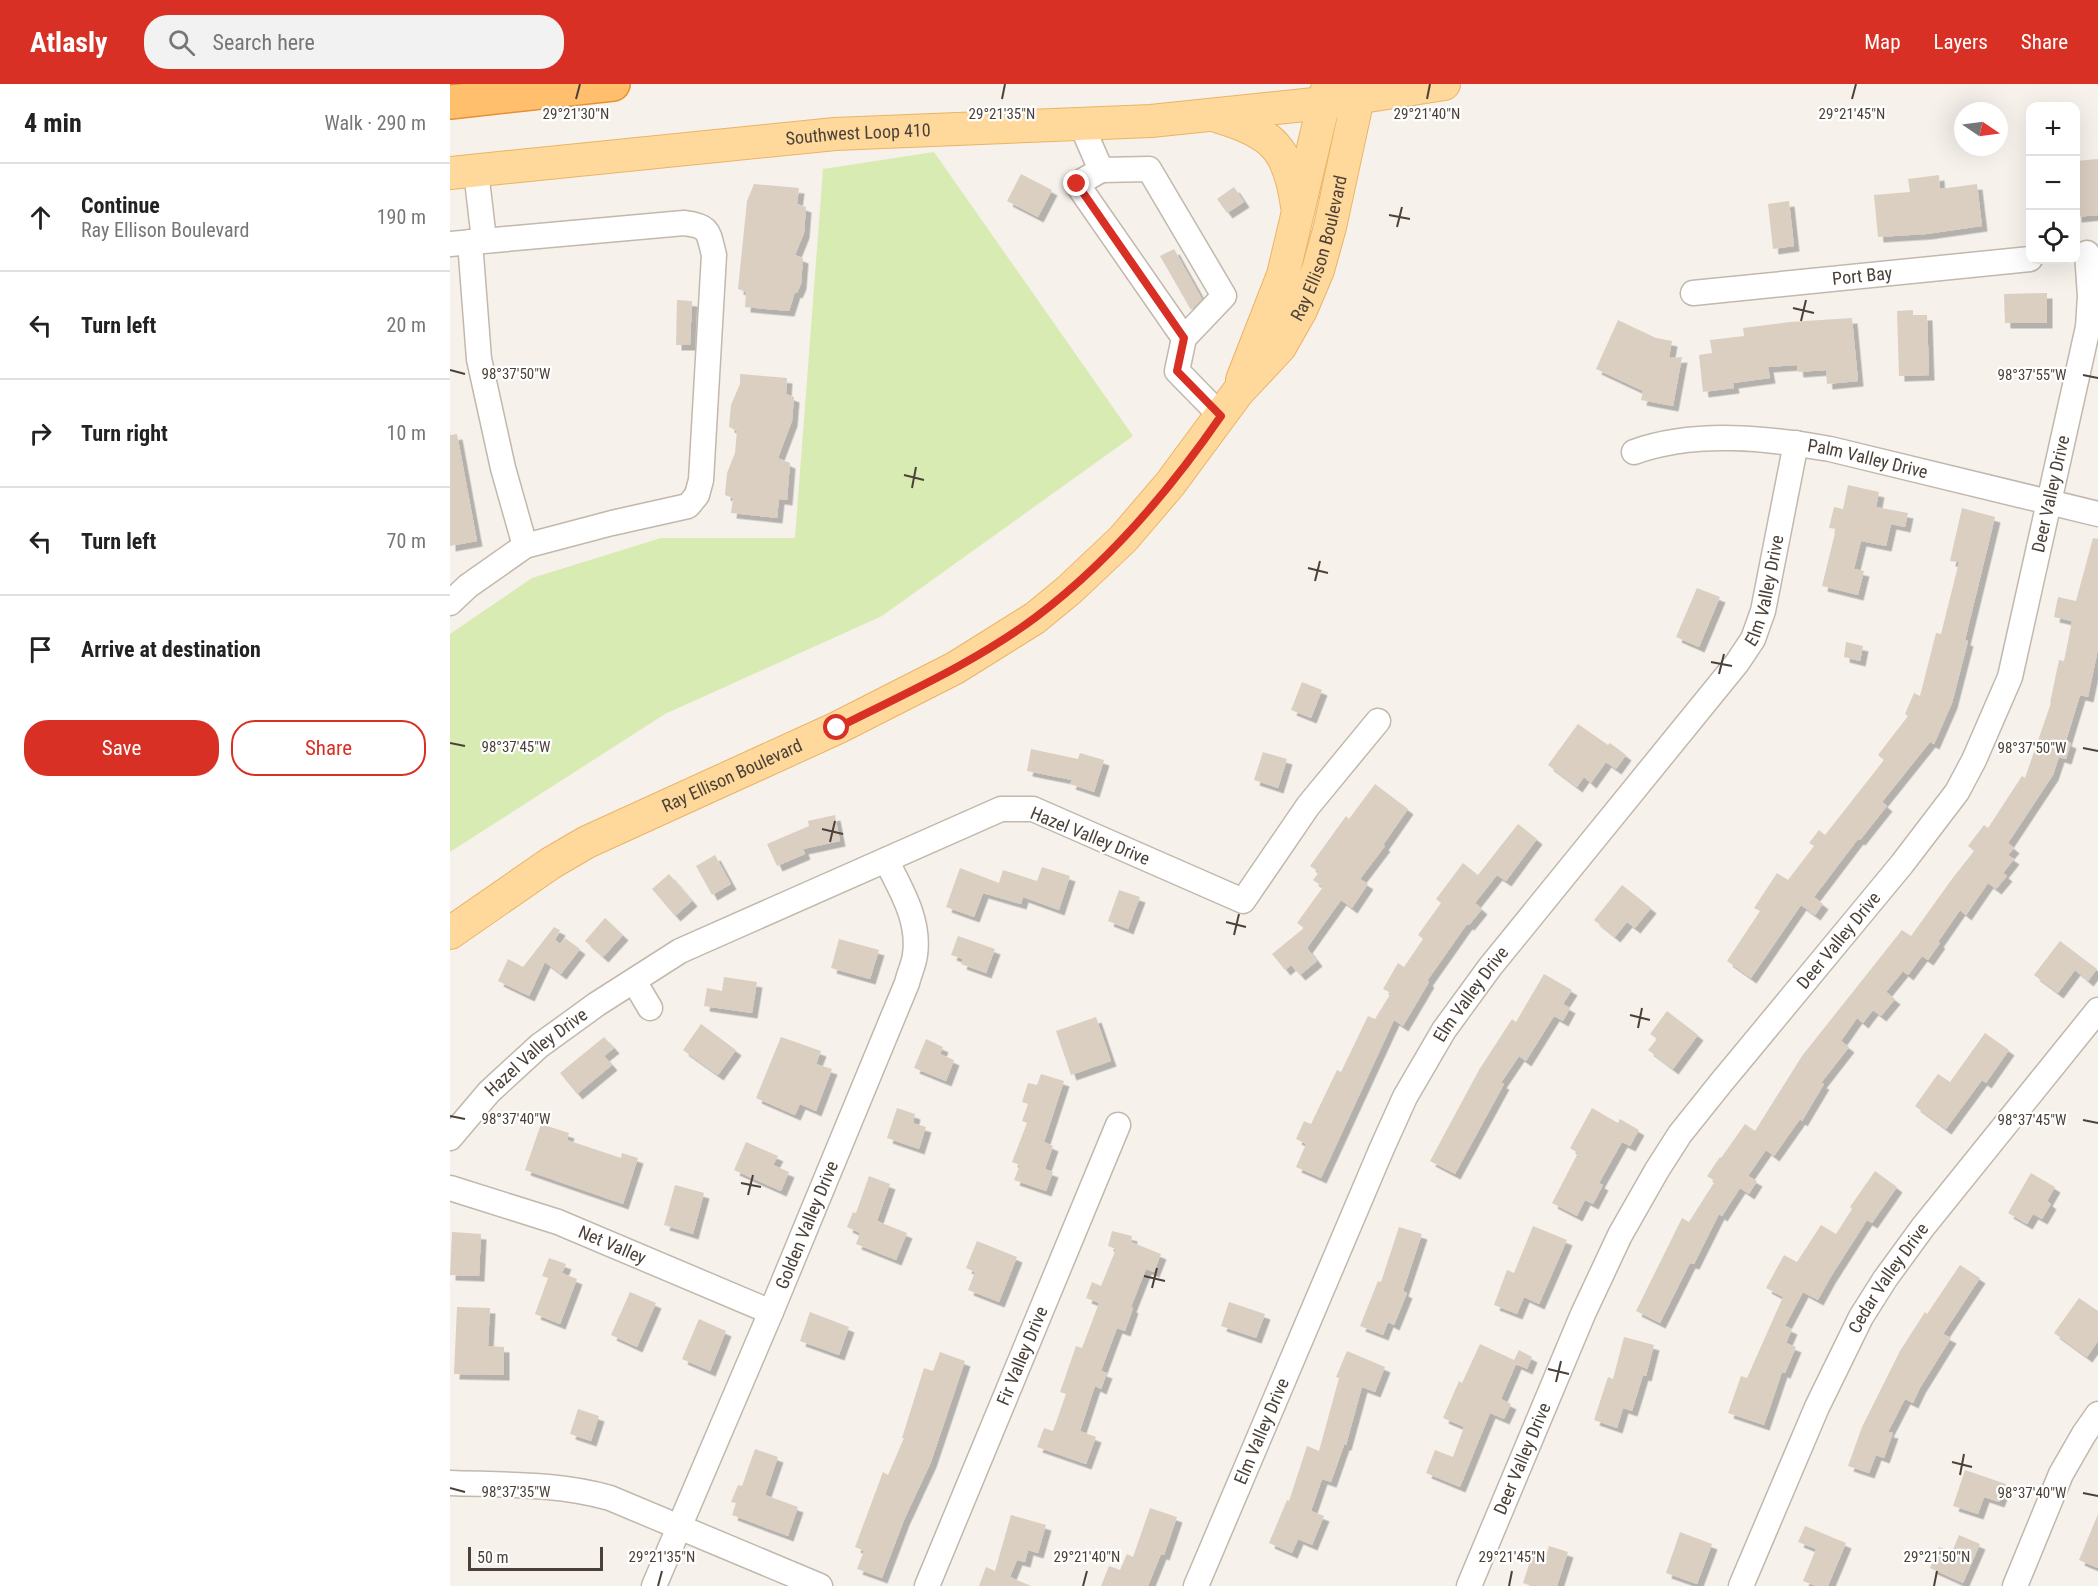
<!DOCTYPE html>
<html lang="en">
<head>
<meta charset="utf-8">
<style>
  body { margin:0; font-family:"Roboto Condensed",sans-serif; background:#f2f2f2; color:#222 }
  .controls { position:absolute; right:18px; top:18px; display:grid; overflow:hidden; border-radius:12px; box-shadow:0 6px 24px #0002 }
  .controls button { width:54px; height:54px; display:grid; place-items:center; padding:0; border:0; border-bottom:2px solid #e0e0e0; background:#fff; color:#222; font:30px sans-serif }
  .compass { position:absolute; left:1504px; top:18px; width:54px; height:54px; border-radius:50%; background:#fff; box-shadow:0 6px 24px #0002; rotate:103deg }
  .scale { position:absolute; left:18px; bottom:15px; width:135px; box-sizing:border-box; padding-left:6px; border:3px solid #4b4138; border-top:0; font-size:16px; line-height:21px; white-space:nowrap; color:#4b4138; -webkit-text-stroke:4px #fff; paint-order:stroke }
  .stop { position:absolute; width:18px; height:18px; margin:-14px; border:4px solid #d93025; border-radius:50%; background:#fff }
  .stop.end { background:#d93025; border-color:#fff; box-shadow:0 2px 6px #0008 }
  .list { margin:0; padding:0; list-style:none }
  h2 { display:flex; justify-content:space-between; align-items:center; height:78px; margin:0; padding:0 24px; font-size:26px }
  h2 small { font-size:20px; font-weight:400; color:#767676 }
  .list li { display:grid; grid-template-columns:39px 1fr auto; gap:18px; align-items:center; box-sizing:border-box; height:108px; padding:0 24px; border-top:2px solid #e0e0e0 }
  .list b { display:block; font-size:22px; white-space:nowrap }
  .list p { margin:0; font-size:20px; white-space:nowrap; color:#767676 }
  .list em { font-size:20px; font-style:normal; color:#767676 }
  .actions { display:flex; gap:12px; padding:18px 24px }
  .actions a { flex:1; padding:14px 0; border:2px solid #d93025; border-radius:24px; text-align:center; font-size:21px; color:#d93025 }
  .actions .main { background:#d93025; color:#fff }
  .icon { flex:none; width:33px; height:33px; fill:none; stroke:currentColor; stroke-width:2; stroke-linecap:round; stroke-linejoin:round }
  .map { position:relative; flex:none; width:1648px; height:1502px; overflow:hidden }
  header { display:flex; align-items:center; gap:36px; box-sizing:border-box; height:84px; padding:0 30px; background:#d93025; color:#fff }
  header strong { font-size:28px }
  nav { display:flex; gap:33px; margin-inline-start:auto; font-size:21px }
  .search { width:420px; height:54px; background:#f2f2f2; display:flex; align-items:center; gap:15px; box-sizing:border-box; padding:0 21px; border-radius:24px; color:#767676; font-size:22px }
  main { display:flex }
  aside { flex:1; background:#fff }
  .map>svg:first-child { display:block }
  .green { fill:#d8ebb2 }
  .building { fill:#dbcfc2; filter:url(#shadow) }
  .lines { fill:none; stroke-linecap:round; stroke-linejoin:round }
  .minor-casing { stroke:#c2b8ac; stroke-width:27 }
  .major-casing { stroke:#eab465; stroke-width:34 }
  .highway-casing { stroke:#e59236; stroke-width:36 }
  .minor { stroke:#fff; stroke-width:24 }
  .major { stroke:#ffd89b; stroke-width:32 }
  .highway { stroke:#ffbf6d; stroke-width:33 }
  .route { stroke:#d93025; stroke-width:8 }
  .ticks { fill:none; stroke:#4b4138; stroke-width:2 }
  .labels { text-anchor:middle; stroke-width:4.5; stroke-linejoin:round; paint-order:stroke }
  .street-label { font-size:18px; fill:#4b4138; stroke:#fff }
  .ticks-label { font-size:15px; text-anchor:middle; fill:#4b4138; stroke:#fff; stroke-width:4.5; stroke-linejoin:round; paint-order:stroke }
</style>
</head>
<body>
<header>
<strong>Atlasly</strong>
<div class="search"><svg class="icon" aria-label="search" viewBox="0 0 24 24"><circle cx="10" cy="10" r="6"/><path d="M15 15l6 6"/></svg>Search here</div>
<nav><a>Map</a><a>Layers</a><a>Share</a></nav>
</header>
<main>
<aside>
<h2>4 min<small>Walk · 290 m</small></h2>
<ul class="list">
<li><svg class="icon" aria-label="ahead" viewBox="0 0 24 24"><path d="M12 20V5M6 11l6-6 6 6"/></svg><div><b>Continue</b><p>Ray Ellison Boulevard</p></div><em>190 m</em></li>
<li><svg class="icon" aria-label="left" viewBox="0 0 24 24"><path d="M17 20v-9H6M10 6l-5 5 5 5"/></svg><div><b>Turn left</b></div><em>20 m</em></li>
<li><svg class="icon" aria-label="right" viewBox="0 0 24 24"><path d="M7 20v-9h11M14 6l5 5-5 5"/></svg><div><b>Turn right</b></div><em>10 m</em></li>
<li><svg class="icon" aria-label="left" viewBox="0 0 24 24"><path d="M17 20v-9H6M10 6l-5 5 5 5"/></svg><div><b>Turn left</b></div><em>70 m</em></li>
<li><svg class="icon" aria-label="arrive" viewBox="0 0 24 24"><path d="M6 21V4h12l-3 4 3 4H6"/></svg><div><b>Arrive at destination</b></div></li>
</ul>
<div class="actions"><a class="main">Save</a><a>Share</a></div>
</aside>
<div class="map">
<svg width="1648" height="1502" viewBox="0 0 1648 1502">
  <defs>
    <filter id="shadow"><feDropShadow dx="5.5" dy="5.5" stdDeviation="0" flood-color="#0004"/></filter>
  </defs>
  <rect width="100%" height="100%" fill="#f6f1eb"/>
  <!-- green -->
  <polygon class="green" points="484,68 683,352 432,532 215,630 0,768 0,550 82,494 211,454 345,454 373,85"/>
  <!-- building -->
  <g class="building">
    <polygon points="1648,75 1648,131 1626,133 1626,77"/>
    <polygon points="571,90 602,106 588,133 557,117"/>
    <polygon points="1489,91 1490,105 1527,100 1532,142 1476,150 1428,153 1424,111 1460,108 1458,95"/>
    <polygon points="304,100 349,104 347,120 356,123 354,149 345,171 353,174 351,200 347,209 345,208 339,227 295,223 296,208 288,205 297,117"/>
    <polygon points="784,103 794,118 777,129 767,115"/>
    <polygon points="1339,117 1344,162 1323,165 1318,120"/>
    <polygon points="724,165 752,215 741,226 710,172"/>
    <polygon points="1597,209 1597,239 1555,239 1554,210"/>
    <polygon points="227,216 242,217 240,261 226,261"/>
    <polygon points="1463,226 1463,231 1477,231 1479,291 1449,292 1447,227"/>
    <polygon points="1402,234 1408,297 1377,300 1376,286 1348,288 1347,281 1318,283 1320,294 1283,299 1284,304 1253,308 1249,271 1262,269 1260,256 1294,252 1293,244 1340,238"/>
    <polygon points="1168,236 1206,254 1222,257 1219,274 1232,273 1223,322 1191,316 1193,307 1146,285"/>
    <polygon points="290,290 337,294 336,310 344,313 342,337 328,374 340,379 337,416 329,415 327,434 281,429 283,414 275,411 277,389 285,369 287,347 279,343 281,321 290,300"/>
    <polygon points="7,350 27,457 0,462 0,351"/>
    <polygon points="1398,401 1429,408 1426,423 1458,429 1455,443 1441,440 1436,462 1411,457 1404,485 1414,487 1408,511 1372,502 1386,445 1379,444 1384,423 1393,425"/>
    <polygon points="1512,424 1545,433 1515,556 1518,557 1502,619 1484,660 1480,658 1432,718 1437,722 1410,756 1408,755 1364,813 1373,820 1365,831 1351,821 1301,894 1277,877 1310,827 1304,824 1327,789 1338,796 1364,762 1359,759 1369,746 1375,751 1434,676 1428,671 1458,632 1455,630 1464,609 1470,612 1486,549 1491,550 1509,478 1500,477"/>
    <polygon points="1643,454 1648,455 1648,565 1638,613 1630,611 1616,657 1621,659 1616,675 1609,673 1603,691 1558,759 1564,764 1558,771 1564,775 1553,789 1557,792 1546,805 1538,799 1516,831 1510,826 1488,858 1490,859 1478,876 1472,872 1458,891 1453,887 1436,908 1445,915 1431,932 1423,926 1413,939 1407,934 1391,957 1399,963 1371,999 1374,1000 1352,1037 1350,1035 1324,1072 1316,1066 1298,1092 1307,1097 1299,1110 1290,1104 1272,1132 1269,1130 1244,1180 1240,1179 1210,1239 1186,1227 1232,1134 1239,1138 1265,1097 1257,1092 1270,1073 1271,1074 1295,1040 1305,1047 1352,972 1452,846 1461,852 1502,795 1524,767 1518,762 1534,741 1538,744 1572,692 1575,694 1601,619 1600,619 1609,576 1614,577 1622,537 1604,533 1608,513 1626,517"/>
    <polygon points="1247,504 1270,513 1249,563 1226,553"/>
    <polygon points="1396,558 1413,562 1410,577 1394,573"/>
    <polygon points="852,598 872,606 861,634 841,626"/>
    <polygon points="1128,640 1158,661 1160,659 1176,671 1166,685 1156,678 1141,699 1134,693 1127,703 1098,681"/>
    <polygon points="581,665 628,675 630,669 654,676 644,708 620,700 622,696 577,687"/>
    <polygon points="813,668 837,675 828,704 804,696"/>
    <polygon points="925,700 958,725 933,761 935,762 910,795 918,800 902,824 891,816 857,864 867,877 850,891 841,881 835,886 822,870 854,844 847,839 873,803 863,796 869,788 860,782 896,732 899,735"/>
    <polygon points="385,731 390,757 353,765 355,770 327,782 317,760 359,742 358,737"/>
    <polygon points="1068,740 1087,755 1056,797 1047,791 1025,819 1032,825 1019,841 1017,840 977,897 979,898 953,942 944,936 871,1094 846,1083 856,1060 846,1055 854,1037 861,1040 887,986 891,988 918,932 925,935 941,909 933,905 948,879 954,883 973,855 968,851 991,819 986,815 1013,779 1028,791"/>
    <polygon points="265,771 281,800 262,811 246,782"/>
    <polygon points="592,783 620,792 609,826 573,813 571,820 533,809 524,833 496,823 510,784 549,799 553,786 587,797"/>
    <polygon points="219,790 242,817 225,832 202,805"/>
    <polygon points="1172,801 1201,824 1185,844 1177,838 1165,853 1144,836"/>
    <polygon points="669,806 690,813 678,845 658,837"/>
    <polygon points="155,834 173,851 153,873 135,857"/>
    <polygon points="104,843 110,846 105,856 110,860 115,854 130,865 111,890 95,878 79,912 48,897 58,875 73,883"/>
    <polygon points="508,852 545,865 536,889 511,880 513,875 501,871"/>
    <polygon points="389,855 429,866 420,895 381,884"/>
    <polygon points="1610,857 1647,885 1638,897 1625,886 1608,909 1584,891"/>
    <polygon points="1094,890 1122,906 1113,920 1120,924 1113,937 1104,932 1076,977 1069,972 1051,999 1054,1000 1005,1090 980,1077 1029,986 1062,935 1066,938"/>
    <polygon points="274,893 307,898 302,929 254,922 257,904 272,907"/>
    <polygon points="1217,927 1248,951 1223,985 1198,966 1207,955 1200,950"/>
    <polygon points="646,933 661,977 621,991 606,947"/>
    <polygon points="251,940 286,966 268,991 233,966"/>
    <polygon points="1535,949 1559,966 1536,999 1532,996 1496,1045 1465,1022 1488,990 1500,998"/>
    <polygon points="154,953 164,964 154,972 162,981 127,1010 110,989"/>
    <polygon points="331,953 371,967 366,980 382,985 366,1027 350,1020 345,1031 306,1014"/>
    <polygon points="476,955 493,963 490,970 504,976 496,997 464,984"/>
    <polygon points="591,990 614,997 594,1058 603,1062 595,1085 603,1088 596,1107 564,1096 570,1081 562,1078 577,1039 572,1037 578,1020 572,1018 578,999 587,1001"/>
    <polygon points="447,1024 465,1030 463,1039 476,1043 469,1065 437,1054"/>
    <polygon points="1142,1024 1168,1039 1170,1035 1189,1046 1180,1062 1172,1058 1149,1099 1153,1101 1143,1120 1135,1116 1127,1132 1102,1119 1128,1069 1120,1064"/>
    <polygon points="91,1040 119,1049 117,1056 171,1074 172,1069 188,1074 173,1120 75,1086"/>
    <polygon points="296,1058 328,1072 323,1081 339,1088 331,1107 284,1086"/>
    <polygon points="1425,1087 1447,1103 1422,1139 1417,1136 1380,1194 1368,1216 1353,1208 1335,1242 1342,1245 1336,1259 1346,1263 1335,1289 1332,1288 1314,1341 1278,1329 1291,1292 1297,1294 1333,1213 1316,1204 1334,1171 1347,1178 1371,1141 1386,1150 1402,1125 1400,1123"/>
    <polygon points="1581,1089 1605,1103 1597,1117 1601,1120 1592,1135 1583,1130 1577,1140 1558,1129"/>
    <polygon points="419,1092 440,1100 427,1137 457,1149 446,1176 406,1160 410,1149 397,1143 403,1128 406,1129"/>
    <polygon points="225,1101 254,1109 243,1150 214,1141"/>
    <polygon points="1083,1142 1117,1156 1089,1220 1074,1213 1067,1230 1044,1221 1057,1186 1064,1189"/>
    <polygon points="949,1143 972,1150 953,1207 957,1209 944,1241 938,1238 933,1251 910,1242 928,1197 931,1198"/>
    <polygon points="662,1147 682,1152 681,1158 711,1170 704,1188 696,1185 681,1223 683,1224 675,1247 667,1244 651,1287 657,1289 651,1305 645,1302 630,1347 646,1353 636,1380 587,1363 594,1344 603,1347 616,1310 610,1308 626,1262 632,1264 649,1219 636,1214 642,1198 651,1202 666,1165 658,1162"/>
    <polygon points="2,1148 31,1150 29,1192 0,1191"/>
    <polygon points="527,1157 567,1173 549,1218 518,1206 525,1188 516,1184"/>
    <polygon points="99,1174 116,1180 112,1189 127,1195 110,1240 85,1230 98,1194 92,1192"/>
    <polygon points="1510,1181 1530,1194 1493,1250 1501,1254 1470,1304 1463,1319 1455,1315 1438,1348 1443,1349 1434,1374 1426,1371 1419,1389 1398,1382 1412,1343 1450,1267 1475,1228 1477,1230"/>
    <polygon points="180,1208 206,1219 187,1263 161,1251"/>
    <polygon points="1629,1214 1648,1227 1648,1257 1637,1273 1604,1249"/>
    <polygon points="779,1218 815,1230 806,1254 771,1242"/>
    <polygon points="7,1223 40,1224 38,1262 54,1263 54,1291 4,1290"/>
    <polygon points="360,1228 399,1243 389,1271 350,1257"/>
    <polygon points="249,1235 276,1247 260,1287 232,1275"/>
    <polygon points="1174,1253 1204,1261 1196,1292 1193,1291 1182,1327 1173,1324 1167,1344 1144,1336 1158,1293 1163,1295"/>
    <polygon points="1030,1260 1064,1276 1069,1266 1082,1273 1077,1285 1066,1280 1051,1315 1061,1320 1054,1335 1040,1329 1010,1403 976,1389 985,1366 1003,1373 1014,1343 993,1334 1009,1297 1012,1299"/>
    <polygon points="897,1267 935,1283 925,1308 912,1303 896,1361 894,1361 881,1398 872,1395 861,1427 874,1432 862,1461 848,1455 842,1469 819,1459 837,1416 839,1417 857,1362 869,1367 889,1294 886,1293"/>
    <polygon points="490,1268 515,1277 481,1378 454,1436 432,1494 407,1485 414,1467 405,1463 433,1388 438,1391 454,1354 452,1354 474,1284 483,1287"/>
    <polygon points="128,1325 149,1332 141,1357 120,1350"/>
    <polygon points="305,1365 328,1373 315,1411 348,1423 338,1452 282,1431 286,1419 281,1418 288,1401 292,1402"/>
    <polygon points="1515,1386 1556,1400 1549,1418 1534,1413 1528,1430 1503,1422"/>
    <polygon points="700,1424 727,1433 714,1471 711,1470 698,1502 651,1502 659,1482 670,1486 677,1470 683,1473"/>
    <polygon points="1648,1430 1648,1484 1629,1476"/>
    <polygon points="561,1431 596,1441 588,1469 578,1466 575,1478 567,1476 560,1493 581,1502 529,1502 536,1483 545,1487"/>
    <polygon points="1355,1442 1396,1459 1378,1502 1366,1502 1353,1497 1366,1465 1348,1458"/>
    <polygon points="1230,1448 1262,1460 1247,1500 1216,1489"/>
    <polygon points="1509,1451 1530,1460 1513,1499 1480,1484 1489,1463 1502,1468"/>
    <polygon points="1099,1462 1118,1468 1107,1502 1082,1502 1073,1499 1082,1471 1095,1476"/>
  </g>
  <g class="lines">
    <!-- minor casing -->
    <g class="minor-casing">
      <g id="minor">
        <polyline points="631,40 651,86 699,85 774,212 734,254 727,287 771,332"/>
        <polyline points="651,86 627,100 734,254"/>
        <polyline points="26,87 34,156"/>
        <polyline points="20,158 29,275 53,384 75,462"/>
        <path d="M0 160 234 139C260 142 258 148 264 171L251 396 247 411 238 422 162 439 75 462 18 502 0 519"/>
        <path id="s1" d="M1243 209 1580 175"/>
        <path id="s2" d="M1184 368C1245 346 1318 354 1380 365L1648 430"/>
        <polyline points="184,897 200,924"/>
        <path id="s3" d="M0 1054 39 1008 89 962 147 920 230 867 551 725H583L793 817 858 722 928 637"/>
        <path id="s4" d="M0 1104 108 1138 321 1228"/>
        <path d="M0 1399C54 1401 108 1399 160 1414L370 1502"/>
        <path id="s5" d="M204 1502 321 1228 457 899C459 890 464 880 465 871 470 836 451 806 436 776"/>
        <path id="s6" d="M477 1502 668 1041"/>
        <path id="s7" d="M746 1502 932 1064 955 1013 994 946 1040 883 1287 579 1303 555 1313 527 1346 359"/>
        <path id="s8" d="M1019 1502 1133 1230 1170 1151 1207 1086 1230 1050 1270 1000 1452 780 1507 708 1524 676 1560 593 1638 243 1640 212 1637 169"/>
        <path id="s9" d="M1291 1502 1367 1323 1411 1233 1435 1195 1473 1143 1648 926"/>
        <polyline points="1565,1502 1611,1390 1634,1350 1648,1330"/>
      </g>
    </g>
    <!-- major casing -->
    <g class="major-casing">
      <g id="major">
        <path d="M769 33C823 49 839 65 847 122"/>
        <path id="s10" d="M0 89 385 50 701 37 874 19 994 0"/>
        <polyline points="792,296 833,191 878,1"/>
        <path id="s11" d="M0 849 101 779 137 758 387 644 505 584 585 534 619 506 673 455 720 400 788 308 830 263 851 226 868 186 880 143 911 0"/>
      </g>
    </g>
    <!-- highway casing -->
    <g class="highway-casing">
      <polyline id="highway" points="0,18 163,0"/>
    </g>
    <!-- minor -->
    <use href="#minor" class="minor"/>
    <!-- major -->
    <use href="#major" class="major"/>
    <!-- highway -->
    <use href="#highway" class="highway"/>
  </g>
  <g class="lines">
    <!-- route -->
    <path class="route" d="M387 644C454 610 526 578 586 533 659 478 720 406 771 332L727 287 734 254 627 100"/>
  </g>
  <!-- ticks -->
  <path class="ticks" d="M126 15 130 0M552 15 555 0M977 15 980 0M1402 15 1406 0M939 131 960 135M947 143 952 123M1343 224 1364 229M1351 237 1356 216M0 286 15 290M1633 291 1648 294M454 391 474 396M462 404 466 383M858 484 878 489M865 497 870 477M1261 578 1282 582M1269 590 1274 570M0 659 15 662M1633 664 1648 667M372 745 393 750M380 758 385 737M776 838 796 843M784 851 789 830M1180 931 1200 936M1188 944 1192 924M0 1032 15 1035M1633 1036 1648 1039M291 1099 311 1103M298 1111 303 1091M694 1192 715 1197M702 1204 707 1184M1098 1285 1119 1290M1106 1298 1111 1277M1502 1378 1522 1383M1510 1391 1514 1370M0 1404 15 1408M1633 1409 1648 1412M208 1502 212 1487M633 1502 637 1487M1059 1502 1062 1487M1484 1502 1487 1487"/>
  <g class="labels">
    <!-- street labels -->
    <g class="street-label">
      <text dy="6" stroke="none"><textPath href="#s10" startOffset="410">Southwest Loop 410</textPath></text>
      <text dy="6" stroke="none"><textPath href="#s11" startOffset="1140">Ray Ellison Boulevard</textPath></text>
      <text dy="6" stroke="none"><textPath href="#s1" startOffset="170">Port Bay</textPath></text>
      <text dy="6" stroke="none"><textPath href="#s2" startOffset="237">Palm Valley Drive</textPath></text>
      <text dy="6" stroke="none"><textPath href="#s8" startOffset="1254">Deer Valley Drive</textPath></text>
      <text dy="6" stroke="none"><textPath href="#s7" startOffset="1158">Elm Valley Drive</textPath></text>
      <text dy="6" stroke="none"><textPath href="#s11" startOffset="324">Ray Ellison Boulevard</textPath></text>
      <text transform="translate(640 752) rotate(22)" y="6">Hazel Valley Drive</text>
      <text dy="6" stroke="none"><textPath href="#s8" startOffset="750">Deer Valley Drive</textPath></text>
      <text dy="6" stroke="none"><textPath href="#s7" startOffset="654">Elm Valley Drive</textPath></text>
      <text dy="6" stroke="none"><textPath href="#s3" startOffset="122">Hazel Valley Drive</textPath></text>
      <text dy="6" stroke="none"><textPath href="#s5" startOffset="392">Golden Valley Drive</textPath></text>
      <text dy="6" stroke="none"><textPath href="#s4" startOffset="172">Net Valley</textPath></text>
      <text dy="6" stroke="none"><textPath href="#s9" startOffset="342">Cedar Valley Drive</textPath></text>
      <text dy="6" stroke="none"><textPath href="#s6" startOffset="249">Fir Valley Drive</textPath></text>
      <text dy="6" stroke="none"><textPath href="#s7" startOffset="168">Elm Valley Drive</textPath></text>
      <text dy="6" stroke="none"><textPath href="#s8" startOffset="138">Deer Valley Drive</textPath></text>
    </g>
  </g>
  <g class="ticks-label">
    <text x="126" y="35">29°21'30"N</text>
    <text x="552" y="35">29°21'35"N</text>
    <text x="977" y="35">29°21'40"N</text>
    <text x="1402" y="35">29°21'45"N</text>
    <text x="66" y="295">98°37'50"W</text>
    <text x="1582" y="296">98°37'55"W</text>
    <text x="66" y="668">98°37'45"W</text>
    <text x="1582" y="669">98°37'50"W</text>
    <text x="66" y="1040">98°37'40"W</text>
    <text x="1582" y="1041">98°37'45"W</text>
    <text x="66" y="1413">98°37'35"W</text>
    <text x="1582" y="1414">98°37'40"W</text>
    <text x="212" y="1478">29°21'35"N</text>
    <text x="637" y="1478">29°21'40"N</text>
    <text x="1062" y="1478">29°21'45"N</text>
    <text x="1487" y="1478">29°21'50"N</text>
  </g>
</svg>
<div class="controls">
<button>+</button>
<button>−</button>
<button><svg class="icon" aria-label="locate" viewBox="0 0 24 24"><circle cx="12" cy="12" r="6"/><path d="M12 2v4M12 18v4M2 12h4M18 12h4"/></svg></button>
</div>
<svg class="compass" viewBox="-18 -18 36 36"><path d="M0-13l5 13h-10z" fill="#e53935"/><path d="M0 13l5-13h-10z" fill="#767676"/></svg>
<div class="scale">50 m</div>
<div class="stop" style="left:387px;top:644px"></div>
<div class="stop end" style="left:627px;top:100px"></div>
</div>
</main>
</body>
</html>
